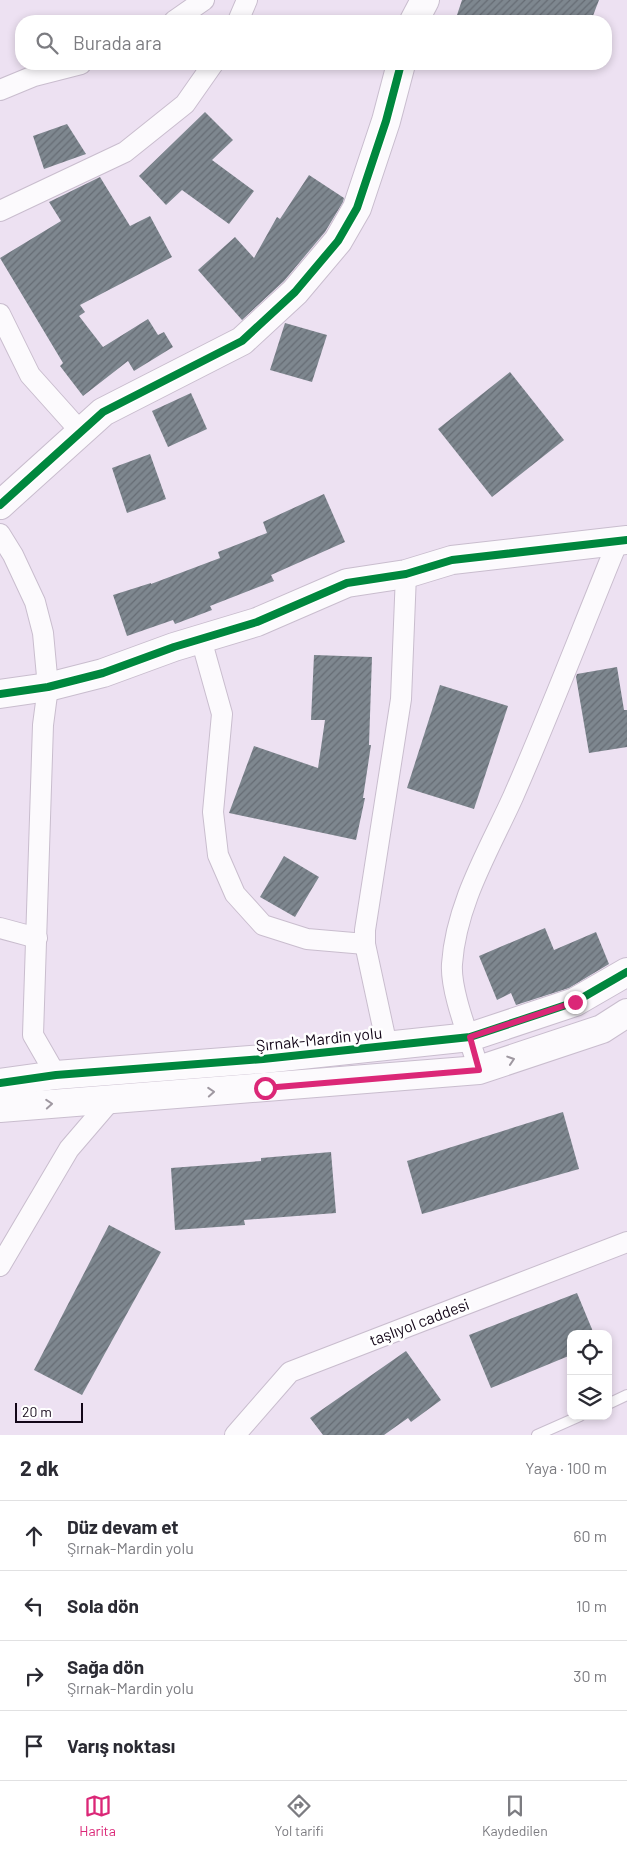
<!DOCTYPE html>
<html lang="tr">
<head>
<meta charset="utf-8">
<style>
  body { margin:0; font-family:Barlow,sans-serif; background:#f2f2f3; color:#2b2b33 }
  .controls { position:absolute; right:15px; bottom:15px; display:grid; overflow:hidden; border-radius:10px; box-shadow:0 2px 8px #0003 }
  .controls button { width:45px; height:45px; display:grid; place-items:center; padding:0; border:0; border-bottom:1px solid #e1e1e2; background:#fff; color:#2b2b33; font:25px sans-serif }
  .scale { position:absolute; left:15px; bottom:12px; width:68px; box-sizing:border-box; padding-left:5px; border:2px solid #130618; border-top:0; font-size:14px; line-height:18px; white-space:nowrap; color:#130618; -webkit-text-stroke:4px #fff; paint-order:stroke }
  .stop { position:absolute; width:15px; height:15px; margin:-11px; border:4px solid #db2777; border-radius:50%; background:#fff }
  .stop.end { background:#db2777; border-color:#fff; box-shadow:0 1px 5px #0008 }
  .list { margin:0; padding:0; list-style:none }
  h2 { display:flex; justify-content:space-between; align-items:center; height:65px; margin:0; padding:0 20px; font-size:21px }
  h2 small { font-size:16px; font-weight:400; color:#7c7c81 }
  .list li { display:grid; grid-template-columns:32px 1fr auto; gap:15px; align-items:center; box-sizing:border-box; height:70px; padding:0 20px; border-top:1px solid #e1e1e2 }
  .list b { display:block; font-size:19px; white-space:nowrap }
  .list p { margin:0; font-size:16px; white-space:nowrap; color:#7c7c81 }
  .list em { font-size:16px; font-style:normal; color:#7c7c81 }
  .icon { flex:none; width:28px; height:28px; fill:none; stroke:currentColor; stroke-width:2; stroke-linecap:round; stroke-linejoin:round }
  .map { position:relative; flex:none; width:627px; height:1435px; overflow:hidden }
  .search { position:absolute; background:#fff; box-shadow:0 2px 8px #0003; left:15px; right:15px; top:15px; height:55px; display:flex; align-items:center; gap:12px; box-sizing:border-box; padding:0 18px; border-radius:20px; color:#7c7c81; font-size:19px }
  .sheet { height:345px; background:#fff }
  nav { display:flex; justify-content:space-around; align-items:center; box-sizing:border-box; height:70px; border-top:1px solid #e1e1e2; background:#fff; font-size:14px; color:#7c7c81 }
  nav a { display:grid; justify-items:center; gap:2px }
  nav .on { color:#db2777 }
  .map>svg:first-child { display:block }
  .building { fill:url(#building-hatch) }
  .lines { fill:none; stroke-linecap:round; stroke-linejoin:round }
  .lane-casing { stroke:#c9bdce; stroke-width:12 }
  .street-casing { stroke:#c9bdce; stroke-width:22 }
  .secondary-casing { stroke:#c9bdce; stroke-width:30 }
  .lane { stroke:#fcfafd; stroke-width:10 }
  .street { stroke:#fcfafd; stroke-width:20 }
  .secondary { stroke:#fcfafd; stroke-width:28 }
  .cycleway-casing { stroke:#fff; stroke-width:11 }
  .cycleway { stroke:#00873e; stroke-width:8 }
  .oneway { stroke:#9f98a1 }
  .route { stroke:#db2777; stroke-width:6 }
  .labels { text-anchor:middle; stroke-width:5; stroke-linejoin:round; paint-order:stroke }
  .street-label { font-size:16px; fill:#130618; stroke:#fff }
</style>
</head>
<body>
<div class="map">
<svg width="627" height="1435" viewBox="0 0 627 1435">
  <defs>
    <pattern id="building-hatch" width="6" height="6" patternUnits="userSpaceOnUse" patternTransform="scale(1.25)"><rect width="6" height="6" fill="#7e878f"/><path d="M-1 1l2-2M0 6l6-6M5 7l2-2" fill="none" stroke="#666c74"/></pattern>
  </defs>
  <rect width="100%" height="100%" fill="#ede1f2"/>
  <!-- building -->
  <g class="building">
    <polygon points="462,0 599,0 591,21 455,21"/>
    <polygon points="205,112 233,140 212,160 254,191 229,224 182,190 166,205 139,176"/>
    <polygon points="67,124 86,154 44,169 33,136"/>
    <polygon points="309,175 344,198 343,202 325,232 284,281 242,320 198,270 235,237 254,258 277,217 280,219"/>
    <polygon points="100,177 130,226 150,216 172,257 80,305 85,312 79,316 103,347 148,319 158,335 164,332 173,347 134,371 128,361 83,396 60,366 63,363 0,258 61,221 49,202"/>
    <polygon points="285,323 327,335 312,382 270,370"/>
    <polygon points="510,372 564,440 492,497 438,429"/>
    <polygon points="191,393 207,429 168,447 152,411"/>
    <polygon points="150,454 166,499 127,513 112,468"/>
    <polygon points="324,494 345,542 271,575 274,581 210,606 212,610 175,624 173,620 127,636 113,595 151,583 151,584 220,558 218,552 267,533 263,522"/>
    <polygon points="314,655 372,657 369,745 371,745 363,798 365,798 356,840 229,813 254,746 318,768 325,720 311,720"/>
    <polygon points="617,667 624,710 627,710 627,747 589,753 576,677 577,674"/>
    <polygon points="440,685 508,706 474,809 407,788"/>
    <polygon points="284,856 319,877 295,917 260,897"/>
    <polygon points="545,928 554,950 596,932 609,964 569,988 516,1005 511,993 497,1000 479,956"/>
    <polygon points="563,1112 579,1169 422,1214 407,1161"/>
    <polygon points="331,1152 336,1213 244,1220 245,1225 175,1230 171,1168 261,1161 261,1158"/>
    <polygon points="109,1225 161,1252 82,1395 34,1370"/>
    <polygon points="577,1293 594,1334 571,1334 571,1355 491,1388 469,1335"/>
    <polygon points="406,1351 441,1400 411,1422 408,1418 384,1435 323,1435 310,1418"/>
  </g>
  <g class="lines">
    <!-- lane casing -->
    <g class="lane-casing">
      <g id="lane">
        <polyline points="608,1404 627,1395"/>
        <polyline points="537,1435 580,1416"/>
      </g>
    </g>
    <!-- street casing -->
    <g class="street-casing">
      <g id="street">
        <polyline points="174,21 204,0"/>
        <polyline points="238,21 247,0"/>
        <polyline points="0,90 34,76 81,64"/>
        <polyline points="0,211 125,152 185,104 213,64"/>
        <polyline points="0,314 30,375 81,432"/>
        <polyline points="0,534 13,555 35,602 43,633 48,687 43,725 33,1035 56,1075"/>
        <polyline points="201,639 222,714 213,812 218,855 235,894 263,925 307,939 365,944"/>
        <polyline points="0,928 37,938"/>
        <polyline points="387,1046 365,944 365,930 401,699 406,574"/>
        <path d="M479 1070C471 1042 450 992 452 964 456 904 489 850 513 797 550 713 583 626 618 541"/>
        <polyline points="0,1266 69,1149 111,1100"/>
        <polyline points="235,1435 290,1372 627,1242"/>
      </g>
    </g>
    <!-- secondary casing -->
    <g class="secondary-casing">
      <g id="secondary">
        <polyline points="414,21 425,0"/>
        <polyline points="0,505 103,412 242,341 295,292 338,241 357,208 386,121 401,64"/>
        <polyline points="0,694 48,687 103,673 174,647 257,622 347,583 406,574 452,560 627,540"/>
        <polyline points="0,1083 56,1075 263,1059 470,1037 575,1002 627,972"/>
        <polyline points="0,1108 479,1070 602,1029 627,1013"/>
      </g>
    </g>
    <!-- lane -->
    <use href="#lane" class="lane"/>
    <!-- street -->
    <use href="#street" class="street"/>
    <!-- secondary -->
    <use href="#secondary" class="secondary"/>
    <!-- cycleway casing -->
    <g class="cycleway-casing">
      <g id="cycleway">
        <polyline points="0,505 103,412 242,341 295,292 338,241 357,208 386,121 401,64"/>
        <polyline points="0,694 48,687 103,673 174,647 257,622 347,583 406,574 452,560 627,540"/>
        <polyline points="0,1083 56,1075 263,1059 470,1037 575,1002 627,972"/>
      </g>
    </g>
    <!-- cycleway -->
    <use href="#cycleway" class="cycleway"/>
  </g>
  <!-- one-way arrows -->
  <defs><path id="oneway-chevron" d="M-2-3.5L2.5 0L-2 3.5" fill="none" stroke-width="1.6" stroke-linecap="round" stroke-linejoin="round" transform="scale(1.25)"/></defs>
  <g class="oneway">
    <use href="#oneway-chevron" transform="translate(511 1060) rotate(-18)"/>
    <use href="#oneway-chevron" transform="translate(211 1092) rotate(-4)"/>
    <use href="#oneway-chevron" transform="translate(49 1104) rotate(-4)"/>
  </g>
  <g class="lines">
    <!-- route -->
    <polyline class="route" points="265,1088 479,1070 470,1037 575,1002"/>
  </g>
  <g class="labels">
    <!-- street labels -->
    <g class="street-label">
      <text transform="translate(319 1039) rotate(-6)" y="6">Şırnak-Mardin yolu</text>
      <text transform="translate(419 1322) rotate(-21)" y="6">taşlıyol caddesi</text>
    </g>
  </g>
</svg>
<div class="controls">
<button><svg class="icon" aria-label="locate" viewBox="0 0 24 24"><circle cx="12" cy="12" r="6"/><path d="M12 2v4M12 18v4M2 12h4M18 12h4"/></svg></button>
<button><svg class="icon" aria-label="layers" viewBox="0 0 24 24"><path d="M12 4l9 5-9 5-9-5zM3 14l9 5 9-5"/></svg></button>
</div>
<div class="scale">20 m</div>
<div class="stop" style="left:265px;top:1088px"></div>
<div class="stop end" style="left:575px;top:1002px"></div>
<div class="search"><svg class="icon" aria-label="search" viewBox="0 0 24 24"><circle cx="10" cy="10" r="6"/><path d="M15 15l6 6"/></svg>Burada ara</div>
</div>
<section class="sheet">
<h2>2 dk<small>Yaya · 100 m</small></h2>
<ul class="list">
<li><svg class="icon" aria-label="ahead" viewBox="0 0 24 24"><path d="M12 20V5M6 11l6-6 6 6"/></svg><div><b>Düz devam et</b><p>Şırnak-Mardin yolu</p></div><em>60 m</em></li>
<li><svg class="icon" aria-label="left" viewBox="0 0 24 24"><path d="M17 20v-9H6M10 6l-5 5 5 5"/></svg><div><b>Sola dön</b></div><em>10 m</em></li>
<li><svg class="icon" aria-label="right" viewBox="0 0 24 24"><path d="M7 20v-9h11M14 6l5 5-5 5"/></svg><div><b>Sağa dön</b><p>Şırnak-Mardin yolu</p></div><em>30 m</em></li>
<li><svg class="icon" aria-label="arrive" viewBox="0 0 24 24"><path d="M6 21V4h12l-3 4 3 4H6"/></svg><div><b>Varış noktası</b></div></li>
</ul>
</section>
<nav>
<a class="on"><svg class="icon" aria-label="map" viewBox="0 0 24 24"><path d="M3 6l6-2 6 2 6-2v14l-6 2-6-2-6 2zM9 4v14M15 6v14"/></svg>Harita</a>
<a><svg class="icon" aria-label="directions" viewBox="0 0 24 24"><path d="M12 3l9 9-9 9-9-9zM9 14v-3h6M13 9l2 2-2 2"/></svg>Yol tarifi</a>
<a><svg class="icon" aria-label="saved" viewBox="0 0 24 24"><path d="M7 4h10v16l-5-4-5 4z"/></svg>Kaydedilen</a>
</nav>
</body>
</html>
